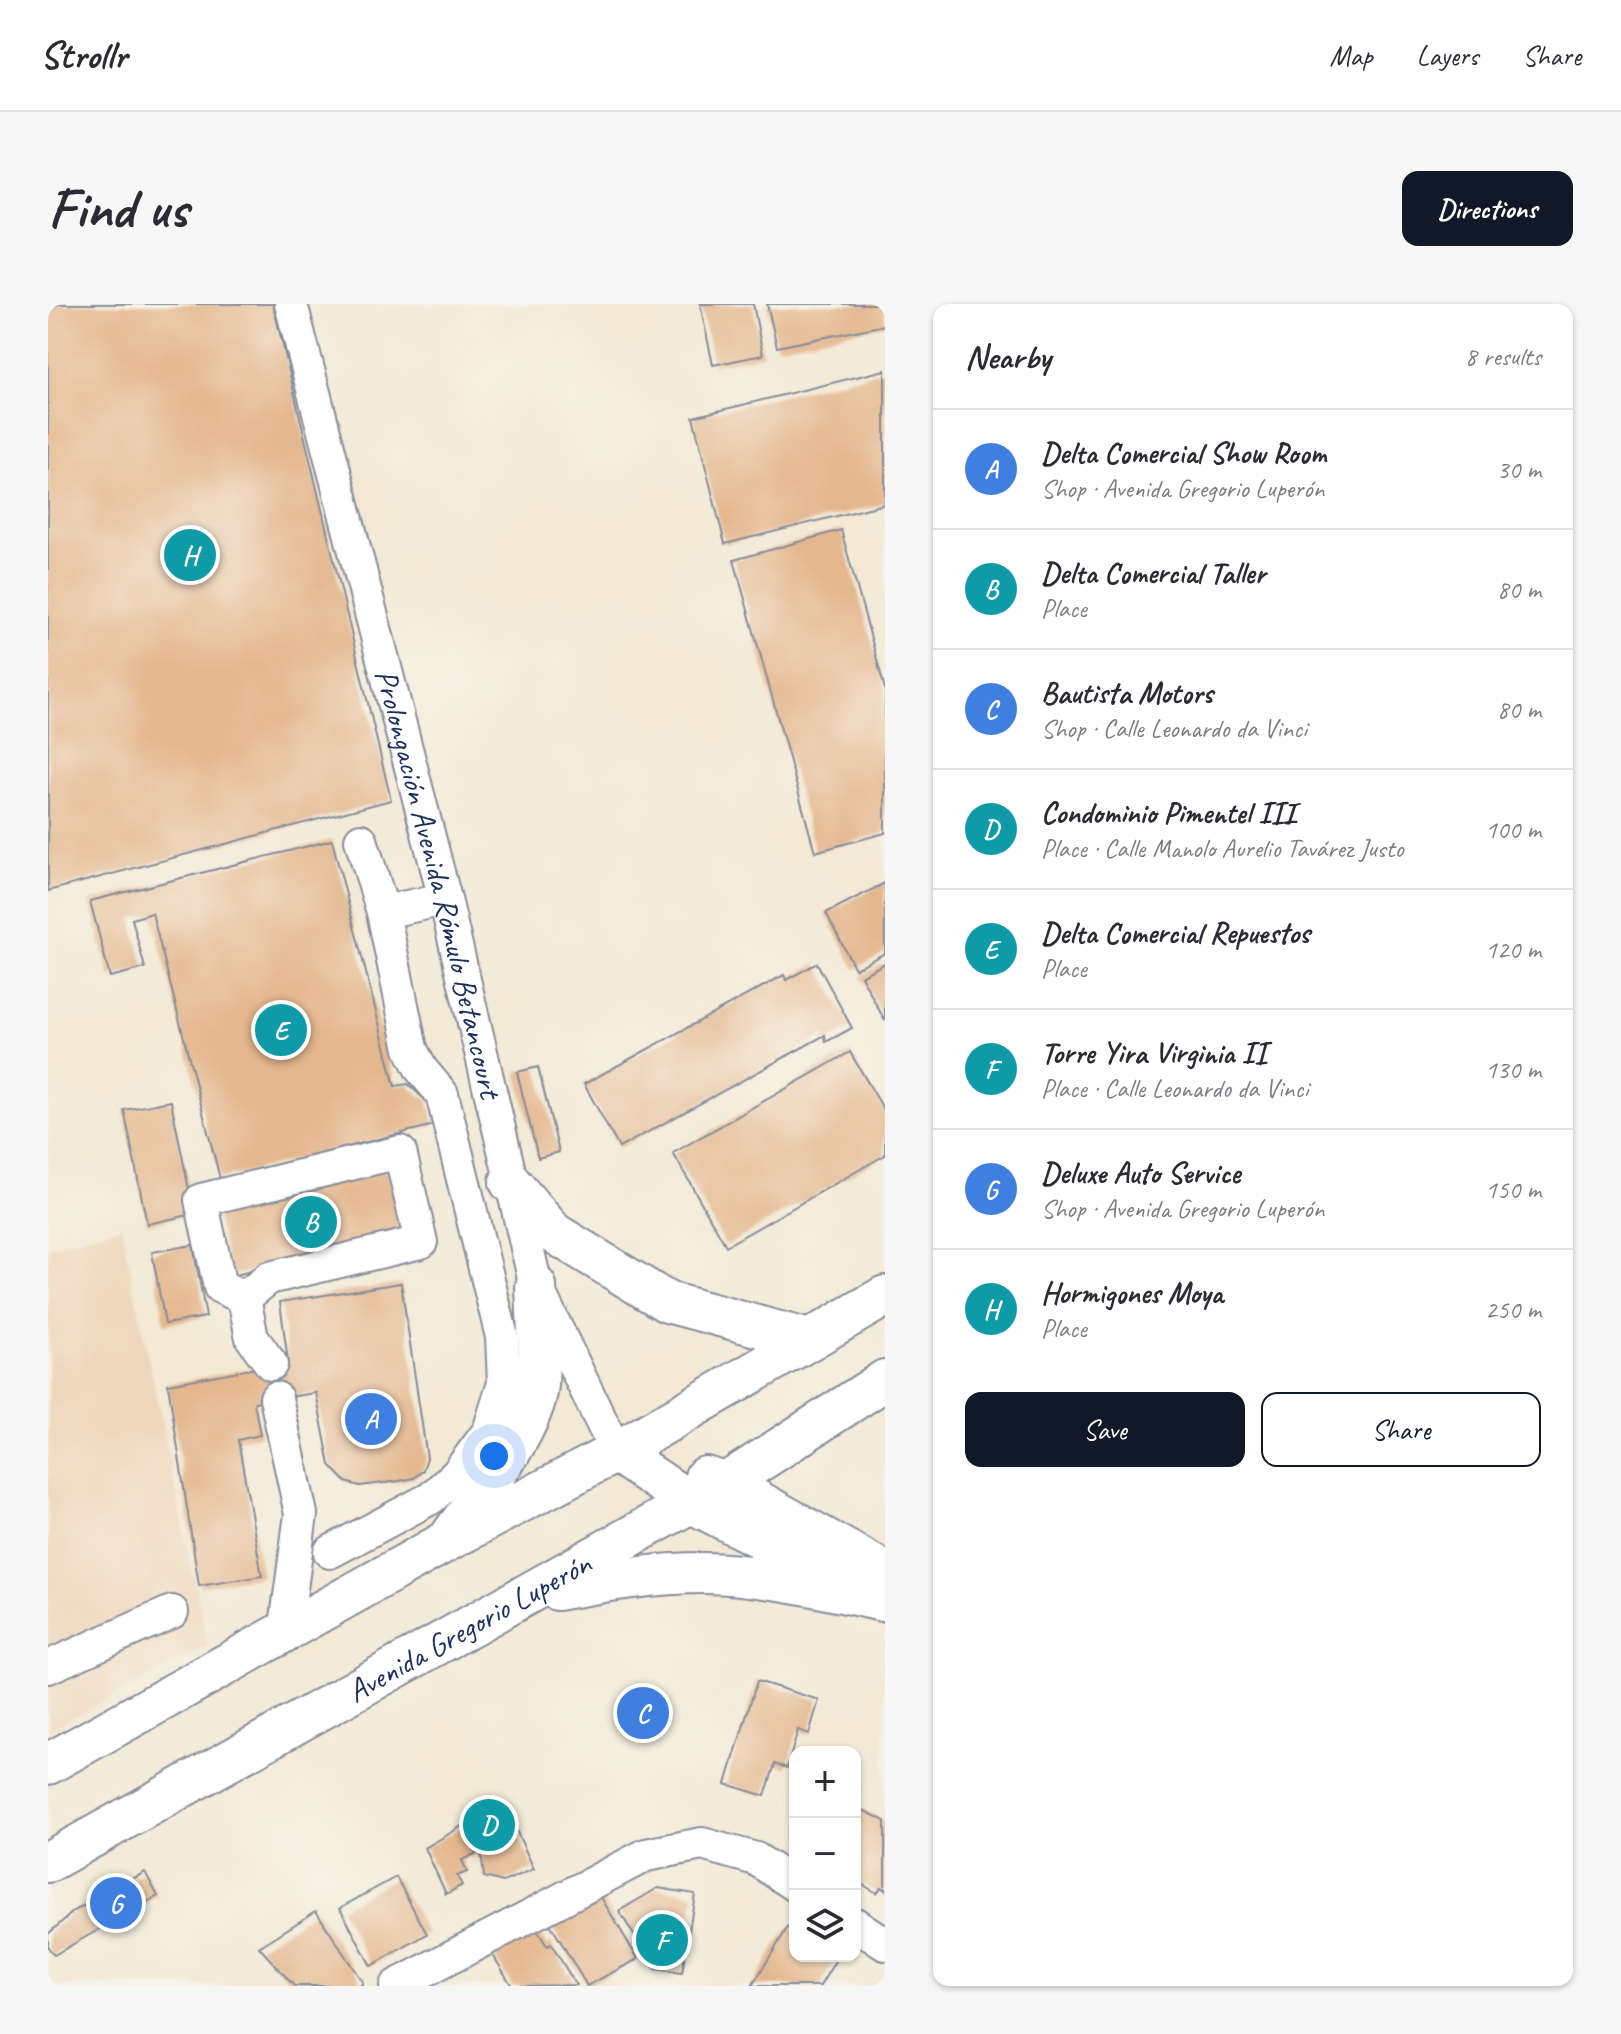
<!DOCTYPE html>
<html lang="en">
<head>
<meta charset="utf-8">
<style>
  body { margin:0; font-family:Caveat,sans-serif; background:#f7f7f7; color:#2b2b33 }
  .controls { position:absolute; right:24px; bottom:24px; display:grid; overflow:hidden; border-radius:16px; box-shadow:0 2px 6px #0004 }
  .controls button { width:72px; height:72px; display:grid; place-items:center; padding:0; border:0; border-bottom:2px solid #e1e1e2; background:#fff; color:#2b2b33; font:40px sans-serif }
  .you { position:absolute; left:446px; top:1152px; width:28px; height:28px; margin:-20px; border:6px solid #fff; border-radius:50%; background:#1a73e8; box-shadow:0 0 0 12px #1a73e833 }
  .badge { display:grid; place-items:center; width:52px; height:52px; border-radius:50%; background:#111827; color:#fff; font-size:26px; font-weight:700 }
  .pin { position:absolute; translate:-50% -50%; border:4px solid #fff; box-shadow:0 2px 8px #0006 }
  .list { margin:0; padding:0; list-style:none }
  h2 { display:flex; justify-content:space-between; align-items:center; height:104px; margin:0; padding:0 32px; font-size:34px }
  h2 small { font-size:26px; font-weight:400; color:#7c7c81 }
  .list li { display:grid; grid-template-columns:52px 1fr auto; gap:24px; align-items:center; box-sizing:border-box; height:120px; padding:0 32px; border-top:2px solid #e1e1e2 }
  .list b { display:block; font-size:30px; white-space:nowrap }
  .list p { margin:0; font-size:26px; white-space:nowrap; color:#7c7c81 }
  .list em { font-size:26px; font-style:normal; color:#7c7c81 }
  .actions { display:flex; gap:16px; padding:24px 32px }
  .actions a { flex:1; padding:18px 0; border:2px solid #111827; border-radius:16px; text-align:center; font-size:28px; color:#111827 }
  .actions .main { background:#111827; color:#fff }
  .icon { flex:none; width:44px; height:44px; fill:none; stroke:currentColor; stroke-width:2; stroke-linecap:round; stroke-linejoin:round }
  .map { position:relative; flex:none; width:837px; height:1682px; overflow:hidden; border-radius:16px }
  header { display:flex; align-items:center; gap:48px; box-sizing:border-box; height:112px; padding:0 40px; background:#fff; border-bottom:2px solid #e1e1e2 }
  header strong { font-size:38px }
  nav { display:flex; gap:44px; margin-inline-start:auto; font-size:28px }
  .intro { display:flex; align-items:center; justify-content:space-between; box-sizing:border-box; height:192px; padding:0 48px }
  h1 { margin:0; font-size:56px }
  .button { padding:20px 36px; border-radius:16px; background:#111827; color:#fff; font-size:28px; font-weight:700 }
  main { display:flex; gap:48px; padding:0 48px }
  aside { flex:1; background:#fff; border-radius:16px; box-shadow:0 2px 6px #0004 }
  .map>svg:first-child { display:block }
  .built { fill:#eed7bb }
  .building { fill:#e4b78e }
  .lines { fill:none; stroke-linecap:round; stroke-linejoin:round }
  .minor-casing { stroke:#878c9a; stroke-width:36 }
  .major-casing { stroke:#878c9a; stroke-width:44 }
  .minor { stroke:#fff; stroke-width:32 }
  .major { stroke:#fff; stroke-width:40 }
  .labels { text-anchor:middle; stroke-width:8; stroke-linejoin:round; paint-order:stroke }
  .street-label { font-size:32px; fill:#1b2f5e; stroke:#f7f3e8 }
</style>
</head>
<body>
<header>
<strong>Strollr</strong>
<nav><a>Map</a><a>Layers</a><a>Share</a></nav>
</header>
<div class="intro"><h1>Find us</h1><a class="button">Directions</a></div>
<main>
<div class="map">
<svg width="837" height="1682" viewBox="0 0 837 1682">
  <rect width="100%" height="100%" fill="#f7f3e8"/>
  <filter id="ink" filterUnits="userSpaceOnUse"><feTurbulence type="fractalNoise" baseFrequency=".0125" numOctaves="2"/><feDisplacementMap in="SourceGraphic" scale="16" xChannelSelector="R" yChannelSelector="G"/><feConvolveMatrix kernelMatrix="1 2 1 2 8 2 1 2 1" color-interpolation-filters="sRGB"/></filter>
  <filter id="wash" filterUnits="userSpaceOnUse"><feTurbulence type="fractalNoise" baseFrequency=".006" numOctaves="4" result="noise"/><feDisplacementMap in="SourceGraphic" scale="32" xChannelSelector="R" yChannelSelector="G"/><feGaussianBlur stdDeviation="1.8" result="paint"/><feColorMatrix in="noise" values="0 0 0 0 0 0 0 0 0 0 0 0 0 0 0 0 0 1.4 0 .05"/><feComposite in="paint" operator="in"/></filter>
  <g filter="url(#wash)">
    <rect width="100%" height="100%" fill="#f3e9d5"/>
    <!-- built -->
    <polygon class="built" points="73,922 160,1342 0,1427 0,943"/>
    <g id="blocks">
      <!-- building -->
      <g class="building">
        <polygon points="11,0 225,0 343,496 0,587 0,5"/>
        <polygon points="652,0 705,0 715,51 665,61"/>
        <polygon points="719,0 837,0 837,21 729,43"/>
        <polygon points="837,66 837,200 677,240 645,113"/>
        <polygon points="793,226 837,385 837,529 767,548 686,256"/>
        <polygon points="284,536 347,782 360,780 374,793 380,793 386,821 172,875 104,609 84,615 97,664 62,673 42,597"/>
        <polygon points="837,579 837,649 807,665 778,609"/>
        <polygon points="769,659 804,724 778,738 777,731 571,844 536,780 736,671 738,676"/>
        <polygon points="837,659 837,717 813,672"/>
        <polygon points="802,748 837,808 837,851 678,942 625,849"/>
        <polygon points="490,763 511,848 490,854 469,768"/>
        <polygon points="123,797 146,910 99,920 76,806"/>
        <polygon points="343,865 359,929 183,972 167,908"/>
        <polygon points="145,941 158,1013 117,1020 104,948"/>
        <polygon points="353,979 379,1154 375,1166 366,1174 351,1177 312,1182 298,1178 282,1161 268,1089 206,1098 212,1131 190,1136 214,1272 151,1282 120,1080 240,1058 232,998"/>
        <polygon points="709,1377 771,1396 761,1430 750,1426 739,1464 727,1460 717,1492 678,1480"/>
        <polygon points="455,1498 486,1565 455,1578 436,1573 433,1547 414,1556 419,1568 409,1572 414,1581 398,1590 377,1544"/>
        <polygon points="815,1506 837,1517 837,1586 833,1583 829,1589 807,1576 807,1523"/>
        <polygon points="97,1568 110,1592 6,1651 0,1643 0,1630 26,1607"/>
        <polygon points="348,1573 379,1630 323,1662 292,1604"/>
        <polygon points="610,1584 647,1590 634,1669 607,1665 571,1607"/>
        <polygon points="551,1590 590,1655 539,1682 498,1613"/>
        <polygon points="268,1607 315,1679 312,1682 246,1682 211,1643"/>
        <polygon points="486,1621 499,1642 503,1640 528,1681 464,1682 443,1648"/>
        <polygon points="740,1623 747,1626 747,1652 790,1652 772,1682 704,1682"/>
      </g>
    </g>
  </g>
  <g filter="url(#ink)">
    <use href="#blocks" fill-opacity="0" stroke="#878c9a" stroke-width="2"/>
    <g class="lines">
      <!-- minor casing -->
      <g class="minor-casing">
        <g id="minor">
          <path id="s1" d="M243 0 397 595 488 982 568 1148"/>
          <polyline points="335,608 397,595"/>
          <polygon points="352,848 373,938 221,974 196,994 172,983 153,896"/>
          <polyline points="196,994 204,1034 223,1060"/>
          <polyline points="228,1094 253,1210 237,1330"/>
          <polyline points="282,1248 383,1194 409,1170 441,1127 456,1079 454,1033 394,790 373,765 363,745 335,608 313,536"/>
          <polyline points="0,1363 124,1308"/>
          <polyline points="807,1620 837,1640"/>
          <polyline points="348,1682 598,1551 654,1540 708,1555 747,1581"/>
        </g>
      </g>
      <!-- major casing -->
      <g class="major-casing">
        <g id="major">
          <polyline points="462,878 506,929 619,998 758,1035"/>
          <polyline points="568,1148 642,1198 786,1272"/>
          <polyline points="657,1173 678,1179 837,1268"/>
          <path d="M404 1230C430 1194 486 1126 490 1081 492 1049 489 1015 488 982"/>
          <path d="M509 1286C558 1277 607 1269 657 1269 717 1270 776 1284 834 1297"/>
          <polyline points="0,1460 399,1237 568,1148 837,992"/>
          <path id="s2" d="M0 1558 678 1179 837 1076"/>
        </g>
      </g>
      <!-- minor -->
      <use href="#minor" class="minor"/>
      <!-- major -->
      <use href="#major" class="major"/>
    </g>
  </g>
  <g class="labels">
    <!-- street labels -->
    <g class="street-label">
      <text dy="11" stroke="none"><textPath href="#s1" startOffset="598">Prolongación Avenida Rómulo Betancourt</textPath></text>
      <text dy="11" stroke="none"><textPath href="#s2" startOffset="482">Avenida Gregorio Luperón</textPath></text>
    </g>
  </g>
</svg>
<div class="controls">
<button>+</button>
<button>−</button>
<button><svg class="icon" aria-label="layers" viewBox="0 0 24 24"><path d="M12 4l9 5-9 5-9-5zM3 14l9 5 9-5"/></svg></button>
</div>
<div class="you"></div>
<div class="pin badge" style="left:323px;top:1115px;background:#3f7fe0">A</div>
<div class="pin badge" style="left:263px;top:918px;background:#0f9aa8">B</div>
<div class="pin badge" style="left:595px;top:1409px;background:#3f7fe0">C</div>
<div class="pin badge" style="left:441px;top:1521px;background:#0f9aa8">D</div>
<div class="pin badge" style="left:233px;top:726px;background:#0f9aa8">E</div>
<div class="pin badge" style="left:614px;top:1636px;background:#0f9aa8">F</div>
<div class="pin badge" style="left:68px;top:1599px;background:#3f7fe0">G</div>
<div class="pin badge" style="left:142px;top:251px;background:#0f9aa8">H</div>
</div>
<aside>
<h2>Nearby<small>8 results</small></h2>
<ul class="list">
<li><span class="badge" style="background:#3f7fe0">A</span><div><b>Delta Comercial Show Room</b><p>Shop · Avenida Gregorio Luperón</p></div><em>30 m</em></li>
<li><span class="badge" style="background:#0f9aa8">B</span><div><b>Delta Comercial Taller</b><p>Place</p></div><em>80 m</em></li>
<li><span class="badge" style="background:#3f7fe0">C</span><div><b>Bautista Motors</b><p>Shop · Calle Leonardo da Vinci</p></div><em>80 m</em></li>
<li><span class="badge" style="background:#0f9aa8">D</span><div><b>Condominio Pimentel III</b><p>Place · Calle Manolo Aurelio Tavárez Justo</p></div><em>100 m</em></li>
<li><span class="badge" style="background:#0f9aa8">E</span><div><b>Delta Comercial Repuestos</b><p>Place</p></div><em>120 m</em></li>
<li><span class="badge" style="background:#0f9aa8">F</span><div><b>Torre Yira Virginia II</b><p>Place · Calle Leonardo da Vinci</p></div><em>130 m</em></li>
<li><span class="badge" style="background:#3f7fe0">G</span><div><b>Deluxe Auto Service</b><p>Shop · Avenida Gregorio Luperón</p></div><em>150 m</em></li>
<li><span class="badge" style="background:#0f9aa8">H</span><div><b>Hormigones Moya</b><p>Place</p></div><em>250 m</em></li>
</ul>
<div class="actions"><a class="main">Save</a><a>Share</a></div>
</aside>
</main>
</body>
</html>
